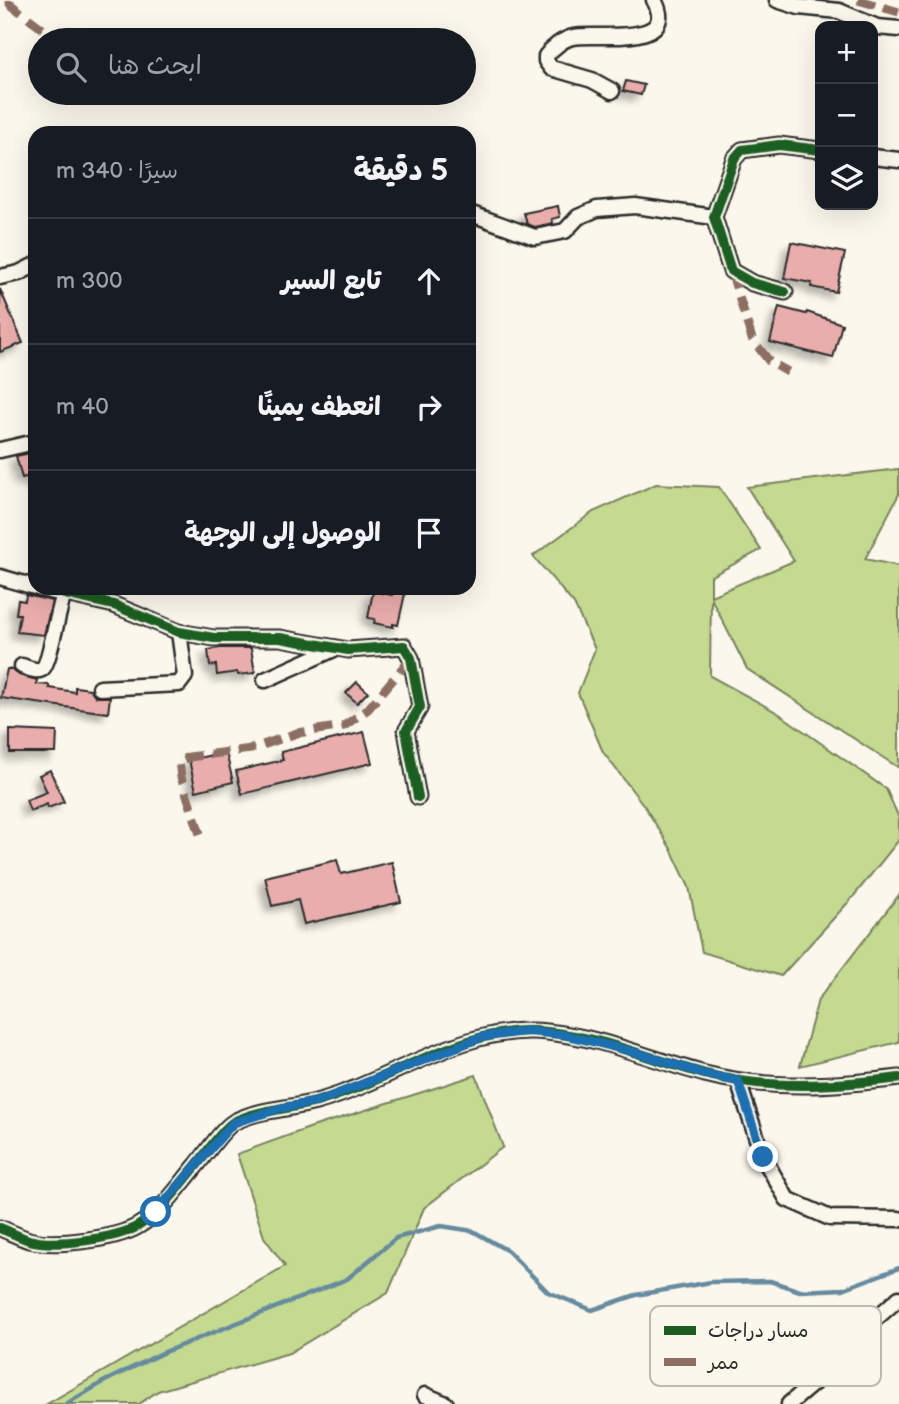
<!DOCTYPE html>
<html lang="ar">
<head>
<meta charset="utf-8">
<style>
  body { margin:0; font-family:"Balsamiq Sans","Playpen Sans Arabic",sans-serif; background:#20242c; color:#f1f3f6; direction:rtl }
  .controls { position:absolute; right:21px; top:21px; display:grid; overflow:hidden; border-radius:14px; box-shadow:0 7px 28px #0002 }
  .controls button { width:63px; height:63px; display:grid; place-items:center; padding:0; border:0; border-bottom:2px solid #363941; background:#171b24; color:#f1f3f6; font:35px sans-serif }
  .stop { position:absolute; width:21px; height:21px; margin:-16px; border:5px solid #1f6fb2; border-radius:50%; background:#fff }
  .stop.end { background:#1f6fb2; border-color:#fff; box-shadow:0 2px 7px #0008 }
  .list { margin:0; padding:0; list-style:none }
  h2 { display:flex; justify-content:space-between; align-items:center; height:91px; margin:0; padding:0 28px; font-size:30px }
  h2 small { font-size:23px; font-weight:400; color:#9ea1a6 }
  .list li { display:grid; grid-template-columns:46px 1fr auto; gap:21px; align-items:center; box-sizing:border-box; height:126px; padding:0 28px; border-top:2px solid #363941 }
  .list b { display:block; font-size:26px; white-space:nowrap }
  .list em { font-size:23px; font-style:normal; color:#9ea1a6 }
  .icon { flex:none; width:38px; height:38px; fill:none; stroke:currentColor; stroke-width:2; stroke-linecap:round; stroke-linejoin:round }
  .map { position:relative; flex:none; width:899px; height:1404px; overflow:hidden; direction:ltr }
  .search { position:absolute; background:#171b24; box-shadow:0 7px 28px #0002; left:28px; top:28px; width:448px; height:77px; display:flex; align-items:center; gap:18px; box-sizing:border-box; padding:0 24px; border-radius:38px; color:#9ea1a6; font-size:26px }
  .panel { position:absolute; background:#171b24; box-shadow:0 7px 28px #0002; left:28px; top:126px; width:448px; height:469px; border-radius:21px; direction:rtl }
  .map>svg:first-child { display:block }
  .green { fill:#c4da90; stroke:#78825e; stroke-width:2 }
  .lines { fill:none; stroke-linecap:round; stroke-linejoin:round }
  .stream { stroke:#668a9f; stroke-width:4.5 }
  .building { fill:#e9adac; stroke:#2b2b2b; stroke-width:2; filter:url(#shadow) }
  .minor-casing { stroke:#2b2b2b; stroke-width:19 }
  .minor { stroke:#fbf7ec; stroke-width:14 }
  .quiet { stroke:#8d6e63; stroke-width:9; stroke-dasharray:18 9; stroke-linecap:butt }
  .cycleway-casing { stroke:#fbf7ec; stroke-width:15 }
  .cycleway { stroke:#1b5e20; stroke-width:10 }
  .route { stroke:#1f6fb2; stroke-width:9 }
  .key { fill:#fbf7ec; stroke:#bdbab2; stroke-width:2 }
  .key-label { font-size:19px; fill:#2b2b2b }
</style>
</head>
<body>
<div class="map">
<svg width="899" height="1404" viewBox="0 0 899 1404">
  <defs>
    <filter id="shadow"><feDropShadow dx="-6" dy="6" stdDeviation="3.5" flood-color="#0004"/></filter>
  </defs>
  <rect width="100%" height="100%" fill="#fbf7ec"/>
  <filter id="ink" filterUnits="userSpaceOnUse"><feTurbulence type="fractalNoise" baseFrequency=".0143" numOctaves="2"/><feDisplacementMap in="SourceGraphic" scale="14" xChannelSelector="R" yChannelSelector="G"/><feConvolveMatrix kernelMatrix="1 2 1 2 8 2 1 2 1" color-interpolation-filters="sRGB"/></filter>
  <g filter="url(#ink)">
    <!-- green -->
    <g class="green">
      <polygon points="899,469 899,494 865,559 899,566 899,768 747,669 711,598 710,676 778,713 886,789 899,818 899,840 853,897 781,976 702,952 689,887 671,849 645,807 603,752 578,693 595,649 574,604 533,556 593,512 656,484 719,487 761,550 711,576 711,596 794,561 747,487"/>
      <polygon points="899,895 899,1042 800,1066 818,1000"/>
      <polygon points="476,1075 503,1147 424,1208 388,1293 289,1353 158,1391 139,1404 47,1404 285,1266 264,1237 237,1154 312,1127"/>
    </g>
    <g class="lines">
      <!-- stream -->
      <polyline class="stream" points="66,1404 105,1381 162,1353 347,1279 396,1238 441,1226 473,1231 508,1251 548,1292 592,1310 636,1295 711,1282 770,1281 800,1291 843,1289 899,1268"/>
    </g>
    <!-- building -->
    <g class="building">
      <polygon points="626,81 644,85 641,95 623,91"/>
      <polygon points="558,206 560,217 552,219 553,223 535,227 527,224 524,213"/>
      <polygon points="791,242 845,253 836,292 811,287 812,283 784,278"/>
      <polygon points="0,289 23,343 0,352"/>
      <polygon points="779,307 806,314 807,312 842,324 833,358 770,342"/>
      <polygon points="35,452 35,483 32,483 30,476 22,478 16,456"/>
      <polygon points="373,591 392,595 393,591 405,594 398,625 393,624 393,627 374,623 375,619 368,618"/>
      <polygon points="26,595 52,601 44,635 17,632 20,614 16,614 18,600 25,601"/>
      <polygon points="220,648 251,648 255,673 238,675 237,672 217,675 216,665 210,666 208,650"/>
      <polygon points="7,669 13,669 19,675 37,680 37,684 49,685 49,688 75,692 75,687 90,689 96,697 110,697 108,713 1,698"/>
      <polygon points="357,682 368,692 357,703 346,693"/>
      <polygon points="10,730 57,732 56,753 10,753"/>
      <polygon points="364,732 372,763 242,794 236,771 283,760 281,752"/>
      <polygon points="226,752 233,782 196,791 189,760"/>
      <polygon points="50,770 64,802 48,808 47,804 30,811 26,800 47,792 39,775"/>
      <polygon points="337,860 341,874 392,862 401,902 304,924 298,900 272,906 265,877"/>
    </g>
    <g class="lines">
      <!-- minor casing -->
      <g class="minor-casing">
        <g id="minor">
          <polyline points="777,0 799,7 839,11 877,27 899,29"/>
          <path d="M612 91 592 80 551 68 546 61V56C552 48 563 39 573 37 594 32 681 49 654 0"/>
          <polyline points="873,157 899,160"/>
          <polyline points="469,213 535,237 565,231 578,217 597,209 635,206 714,217"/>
          <polyline points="0,277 19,273 35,265"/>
          <polyline points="785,292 752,283 731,271 714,217 734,159 742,150 779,145 820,150"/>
          <polyline points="0,450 35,442"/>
          <polyline points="0,577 35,587"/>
          <polyline points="39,588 114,605 179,632 214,638 280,638 348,650 404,646 411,658 420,707 406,731 418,797"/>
          <path d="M22 666C28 668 38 673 43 668 49 663 59 607 64 594"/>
          <polyline points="265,680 336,648"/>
          <polyline points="100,688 179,684 185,676 179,632"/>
          <polyline points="738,1081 763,1157 787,1199 830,1218 899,1219"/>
          <path d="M0 1228C10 1232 20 1237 29 1240 53 1247 116 1239 138 1226 162 1212 179 1186 196 1166 205 1155 223 1128 234 1122 259 1109 290 1109 316 1102 393 1081 464 1023 547 1032 601 1037 652 1060 705 1074 766 1090 836 1086 899 1078"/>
          <polyline points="425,1395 446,1404"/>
          <polyline points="789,1404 823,1375 846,1345 899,1298"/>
        </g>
      </g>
      <!-- minor -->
      <use href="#minor" class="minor"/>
      <!-- quiet -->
      <g class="quiet">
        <polyline points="10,0 10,4 57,40"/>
        <polyline points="858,0 899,12"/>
        <polyline points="731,271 752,339 769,361 788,372"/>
        <polyline points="200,834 181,777 179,761 189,757 251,749 297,733 344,726 368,709 411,658"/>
      </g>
      <!-- cycleway casing -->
      <g class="cycleway-casing">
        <g id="cycleway">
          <polyline points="785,292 752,283 731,271 714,217 734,159 742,150 779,145 820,150"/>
          <polyline points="39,588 114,605 179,632 214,638 280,638 348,650 404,646 411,658 420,707 406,731 418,797"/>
          <path d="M0 1228C10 1232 20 1237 29 1240 53 1247 116 1239 138 1226 162 1212 179 1186 196 1166 205 1155 223 1128 234 1122 259 1109 290 1109 316 1102 393 1081 464 1023 547 1032 601 1037 652 1060 705 1074 766 1090 836 1086 899 1078"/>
        </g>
      </g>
      <!-- cycleway -->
      <use href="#cycleway" class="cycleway"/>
    </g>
  </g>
  <g class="lines" filter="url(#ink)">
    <!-- route -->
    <polyline class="route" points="156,1212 233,1123 281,1108 317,1102 482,1037 526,1031 566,1035 638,1053 704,1074 738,1081 763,1157"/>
  </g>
  <!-- legend -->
  <rect x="650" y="1306" width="231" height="80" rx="10" class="key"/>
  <rect x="664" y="1326" width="32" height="9" fill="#1b5e20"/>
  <rect x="664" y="1358" width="32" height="8" fill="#8d6e63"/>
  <g class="key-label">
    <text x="708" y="1337">مسار دراجات</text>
    <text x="708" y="1369">ممر</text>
  </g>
</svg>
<div class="controls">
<button>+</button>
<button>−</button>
<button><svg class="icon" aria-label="layers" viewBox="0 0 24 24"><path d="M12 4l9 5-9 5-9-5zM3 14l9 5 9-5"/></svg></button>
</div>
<div class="stop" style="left:156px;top:1212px"></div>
<div class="stop end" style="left:763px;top:1157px"></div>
<div class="search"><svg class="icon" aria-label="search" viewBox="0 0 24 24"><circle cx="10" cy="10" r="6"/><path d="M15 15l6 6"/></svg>ابحث هنا</div>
<section class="panel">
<h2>5 دقيقة<small>سيرًا · 340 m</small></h2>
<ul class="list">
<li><svg class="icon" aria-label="ahead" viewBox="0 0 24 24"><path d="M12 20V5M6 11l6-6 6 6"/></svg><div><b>تابع السير</b></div><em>300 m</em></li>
<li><svg class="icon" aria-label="right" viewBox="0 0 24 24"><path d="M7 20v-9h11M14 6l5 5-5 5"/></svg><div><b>انعطف يمينًا</b></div><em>40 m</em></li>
<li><svg class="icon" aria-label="arrive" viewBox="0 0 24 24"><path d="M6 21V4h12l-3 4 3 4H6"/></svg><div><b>الوصول إلى الوجهة</b></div></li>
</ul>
</section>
</div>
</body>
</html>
